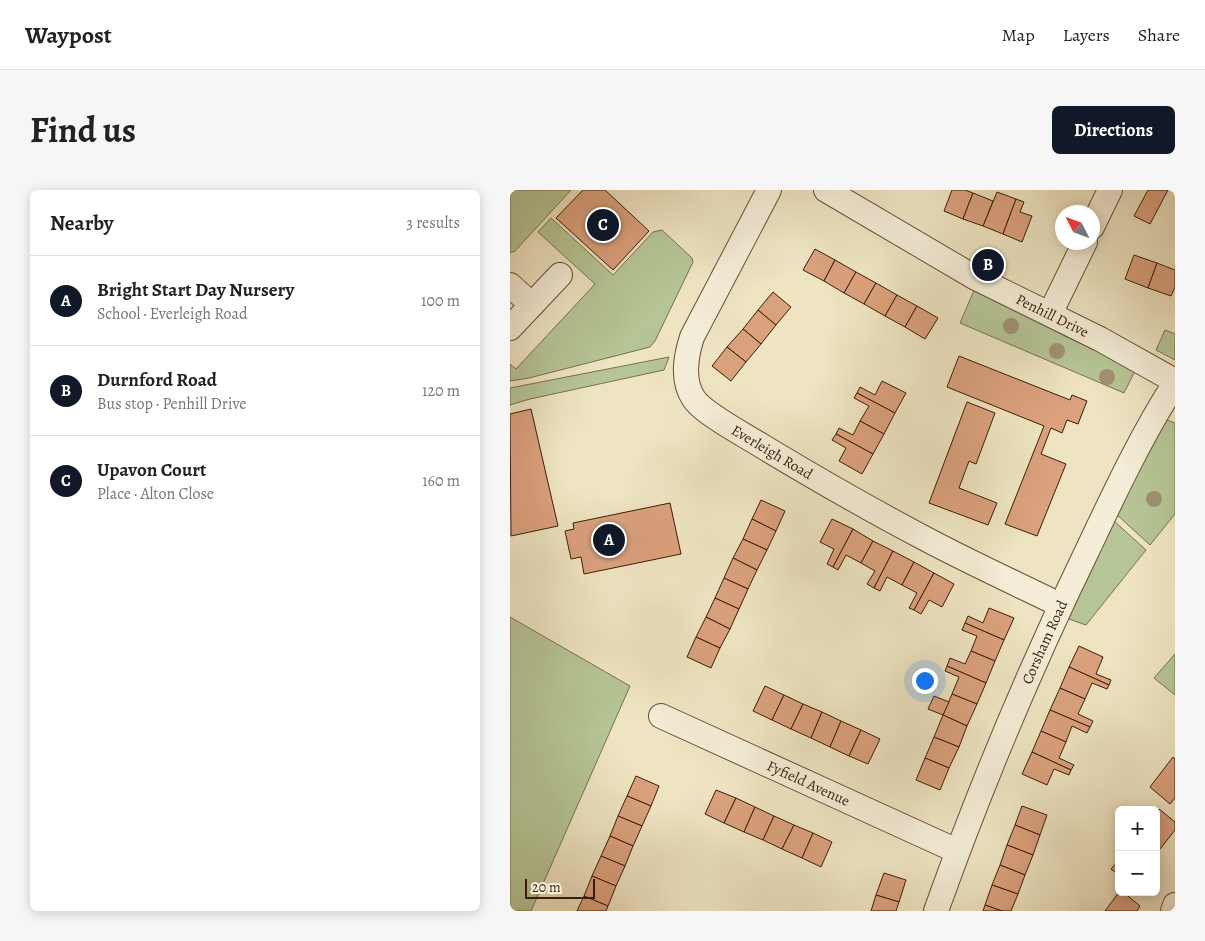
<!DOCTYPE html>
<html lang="en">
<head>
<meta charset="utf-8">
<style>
  body { margin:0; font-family:Alegreya,serif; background:#f6f6f6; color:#222 }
  .controls { position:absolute; right:15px; bottom:15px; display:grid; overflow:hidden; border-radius:8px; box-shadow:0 2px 12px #0003 }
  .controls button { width:45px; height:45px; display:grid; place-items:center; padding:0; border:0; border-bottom:1px solid #e0e0e0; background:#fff; color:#222; font:25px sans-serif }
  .compass { position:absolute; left:545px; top:15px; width:45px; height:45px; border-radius:50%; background:#fff; box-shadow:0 2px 12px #0003; rotate:312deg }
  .scale { position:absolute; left:15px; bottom:12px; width:70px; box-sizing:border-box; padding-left:5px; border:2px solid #391d09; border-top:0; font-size:14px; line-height:18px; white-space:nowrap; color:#391d09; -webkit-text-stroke:4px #f4edd7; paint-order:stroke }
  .you { position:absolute; left:414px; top:490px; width:18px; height:18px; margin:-12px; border:4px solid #fff; border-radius:50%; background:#1a73e8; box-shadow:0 0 0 8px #1a73e833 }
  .badge { display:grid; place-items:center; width:32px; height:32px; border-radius:50%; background:#111827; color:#fff; font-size:16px; font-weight:700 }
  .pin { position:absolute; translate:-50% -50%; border:2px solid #fff; box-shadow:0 1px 5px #0006 }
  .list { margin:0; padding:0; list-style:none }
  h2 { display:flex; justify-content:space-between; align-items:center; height:65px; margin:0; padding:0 20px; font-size:21px }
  h2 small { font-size:16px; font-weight:400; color:#767676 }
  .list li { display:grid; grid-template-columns:32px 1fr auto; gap:15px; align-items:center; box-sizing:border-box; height:90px; padding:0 20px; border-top:1px solid #e0e0e0 }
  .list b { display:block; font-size:19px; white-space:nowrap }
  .list p { margin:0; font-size:16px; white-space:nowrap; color:#767676 }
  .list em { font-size:16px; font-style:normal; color:#767676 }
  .map { position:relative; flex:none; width:665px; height:721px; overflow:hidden; border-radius:8px }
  header { display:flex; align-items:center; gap:30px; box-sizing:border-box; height:70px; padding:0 25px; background:#fff; border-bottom:1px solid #e0e0e0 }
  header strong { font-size:24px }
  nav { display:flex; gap:28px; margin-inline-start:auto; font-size:18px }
  .intro { display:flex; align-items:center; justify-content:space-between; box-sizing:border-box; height:120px; padding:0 30px }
  h1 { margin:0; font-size:35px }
  .button { padding:12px 22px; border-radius:8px; background:#111827; color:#fff; font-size:18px; font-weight:700 }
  main { display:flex; gap:30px; padding:0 30px }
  aside { flex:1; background:#fff; border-radius:8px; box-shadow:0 2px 12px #0003 }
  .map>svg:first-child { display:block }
  .green { fill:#b6c595; stroke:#78714f }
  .building { fill:#daa17d; stroke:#391d09 }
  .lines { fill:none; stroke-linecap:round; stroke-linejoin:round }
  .minor-casing { stroke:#664f37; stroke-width:26 }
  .minor { stroke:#f4edd7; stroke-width:24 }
  .tree { fill:#9f9273 }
  .labels { text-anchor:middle; stroke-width:4.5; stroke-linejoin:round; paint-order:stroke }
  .street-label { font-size:15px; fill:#391d09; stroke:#f4edd7 }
</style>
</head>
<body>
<header>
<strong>Waypost</strong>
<nav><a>Map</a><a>Layers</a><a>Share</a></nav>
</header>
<div class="intro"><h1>Find us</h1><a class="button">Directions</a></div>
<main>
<aside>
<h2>Nearby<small>3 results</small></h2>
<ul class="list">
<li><span class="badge">A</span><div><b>Bright Start Day Nursery</b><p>School · Everleigh Road</p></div><em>100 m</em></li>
<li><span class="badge">B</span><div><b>Durnford Road</b><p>Bus stop · Penhill Drive</p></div><em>120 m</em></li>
<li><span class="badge">C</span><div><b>Upavon Court</b><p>Place · Alton Close</p></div><em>160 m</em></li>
</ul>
</aside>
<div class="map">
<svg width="665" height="721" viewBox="0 0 665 721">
  <rect width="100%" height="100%" fill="#eee4c2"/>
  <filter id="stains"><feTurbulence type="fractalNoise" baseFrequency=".004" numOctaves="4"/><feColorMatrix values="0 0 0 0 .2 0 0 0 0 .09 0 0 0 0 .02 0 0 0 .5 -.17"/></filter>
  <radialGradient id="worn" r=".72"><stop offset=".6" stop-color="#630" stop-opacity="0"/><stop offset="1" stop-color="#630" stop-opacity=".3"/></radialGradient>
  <!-- green -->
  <g class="green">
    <polygon points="0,0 61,0 5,61 0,63"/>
    <polygon points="41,28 103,85 143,42 152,40 182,68 183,72 145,151 140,157 19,188 0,191 0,174 6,179 85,94 28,42"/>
    <polygon points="465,98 555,146 626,179 614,203 450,133"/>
    <polygon points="655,140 665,144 665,170 646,160"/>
    <polygon points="159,167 154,180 20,209 0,215 0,198"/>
    <polygon points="654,229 665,233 665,324 640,355 606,324"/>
    <polygon points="603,330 636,360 576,435 556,428"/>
    <polygon points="0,427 120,496 21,721 0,721"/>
    <polygon points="665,464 665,505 644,488"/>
  </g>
  <!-- building -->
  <g class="building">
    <polygon points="73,0 95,0 139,41 103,80 46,28"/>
    <polygon points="442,0 455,0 463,3 453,29 434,21"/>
    <polygon points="638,0 658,0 640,34 624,26"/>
    <polygon points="487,2 506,9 493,44 473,36"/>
    <polygon points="463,3 483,11 473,36 453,29"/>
    <polygon points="506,9 514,12 510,22 522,26 512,52 493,44"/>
    <polygon points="305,59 325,70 314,91 293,80"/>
    <polygon points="624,65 647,73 638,98 615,89"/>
    <polygon points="325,70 346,82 334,103 314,91"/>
    <polygon points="647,73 665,80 665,97 661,106 638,98"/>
    <polygon points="346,82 366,93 354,114 334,103"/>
    <polygon points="366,93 387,105 375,126 354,114"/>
    <polygon points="263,102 281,117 266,135 248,120"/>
    <polygon points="387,105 407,116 395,137 375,126"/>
    <polygon points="407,116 428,128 415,149 395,137"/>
    <polygon points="248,120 266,135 251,154 233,139"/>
    <polygon points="233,139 251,154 236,172 217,157"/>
    <polygon points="217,157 236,172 221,191 202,176"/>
    <polygon points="449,166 560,210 562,205 577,211 568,234 557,230 552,243 541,238 531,264 556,274 527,346 495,334 534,236 437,197"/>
    <polygon points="372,191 396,203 385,223 347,203 350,197 365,205"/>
    <polygon points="347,203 385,223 374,244 350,231 359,216 344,208"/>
    <polygon points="457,212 485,223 466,274 459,271 449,298 487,313 478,335 419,313"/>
    <polygon points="21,219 48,336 1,346 0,224"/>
    <polygon points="350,231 374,244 363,264 326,244 329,238 343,245"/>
    <polygon points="326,244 363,264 352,284 329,271 336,258 322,250"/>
    <polygon points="251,310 275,321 266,341 242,329"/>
    <polygon points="160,313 171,364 74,384 71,367 61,369 55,341 64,339 63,333"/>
    <polygon points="242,329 266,341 257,360 233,349"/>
    <polygon points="322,329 343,339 323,377 317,374 324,359 310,352"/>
    <polygon points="343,339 363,351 351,373 336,365 328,380 323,377"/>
    <polygon points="233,349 257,360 247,380 223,368"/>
    <polygon points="363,351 383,361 364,398 357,394 365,381 351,373"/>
    <polygon points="383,361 404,372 392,395 377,387 370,401 364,398"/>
    <polygon points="223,368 247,380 238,399 214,388"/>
    <polygon points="404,372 424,383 404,420 399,418 407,403 392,395"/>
    <polygon points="424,383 444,394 432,417 419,410 411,424 404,420"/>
    <polygon points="214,388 238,399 229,419 205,408"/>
    <polygon points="205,408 229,419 220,439 196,427"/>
    <polygon points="479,418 504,428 494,450 455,433 458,426 473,433"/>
    <polygon points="196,427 220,439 210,458 186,447"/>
    <polygon points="455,433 494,450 485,471 461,461 467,446 452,440"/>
    <polygon points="186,447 210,458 201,478 177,467"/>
    <polygon points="569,456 593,467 586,484 601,490 599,495 559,477"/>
    <polygon points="461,461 485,471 476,493 437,476 440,468 455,474"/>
    <polygon points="437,476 476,493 467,514 442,504 449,487 435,481"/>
    <polygon points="559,477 599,495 597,499 582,493 575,509 550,498"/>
    <polygon points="255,496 274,505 262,530 243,521"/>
    <polygon points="550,498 575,509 568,524 583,531 580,537 540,520"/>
    <polygon points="442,504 467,514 457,536 433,525"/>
    <polygon points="274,505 293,514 281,539 262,530"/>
    <polygon points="424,506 439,512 433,525 418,519"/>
    <polygon points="293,514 312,522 301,548 281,539"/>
    <polygon points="540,520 580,537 577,543 562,536 556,552 531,541"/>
    <polygon points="312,522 331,531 320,557 301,548"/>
    <polygon points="433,525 457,536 449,557 424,547"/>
    <polygon points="331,531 351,540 339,566 320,557"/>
    <polygon points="351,540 370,549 358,574 339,566"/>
    <polygon points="531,541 556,552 549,568 564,575 561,580 522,562"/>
    <polygon points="424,547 449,557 439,578 415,568"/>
    <polygon points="522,562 561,580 559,585 544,579 537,595 512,584"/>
    <polygon points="663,567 665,569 665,608 660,614 640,597"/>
    <polygon points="415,568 439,578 430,600 406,590"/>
    <polygon points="126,586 149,596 141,616 117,606"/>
    <polygon points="206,600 226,608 214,633 195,624"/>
    <polygon points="117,606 141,616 132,636 108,626"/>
    <polygon points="226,608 245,617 234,642 214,633"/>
    <polygon points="512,616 537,625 530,645 505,635"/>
    <polygon points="245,617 264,626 253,650 234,642"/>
    <polygon points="649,619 665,632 665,640 646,664 646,622"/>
    <polygon points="108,626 132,636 123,656 100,646"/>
    <polygon points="264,626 284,635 272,659 253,650"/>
    <polygon points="284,635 303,643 292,668 272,659"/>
    <polygon points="505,635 530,645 523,665 497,655"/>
    <polygon points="303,643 322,652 311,677 292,668"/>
    <polygon points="100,646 123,656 115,676 91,666"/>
    <polygon points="497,655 523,665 515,685 490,675"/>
    <polygon points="91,666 115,676 106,696 82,686"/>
    <polygon points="609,670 609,685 601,679"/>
    <polygon points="490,675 515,685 508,704 482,695"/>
    <polygon points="374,683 396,690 389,712 366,705"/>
    <polygon points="82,686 106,696 98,716 74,706"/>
    <polygon points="482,695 508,704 501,721 492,721 475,715"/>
    <polygon points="609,702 613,702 630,716 627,721 595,721"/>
    <polygon points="366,705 389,712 386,721 361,721"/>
    <polygon points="74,706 98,716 96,721 67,721"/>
    <polygon points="475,715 492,721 473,721"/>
  </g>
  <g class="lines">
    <!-- minor casing -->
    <g class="minor-casing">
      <g id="minor">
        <path id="s1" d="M259 0 182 147C176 166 171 190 184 209 193 223 236 246 252 256 305 288 359 319 414 348 459 372 505 393 550 415"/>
        <path id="s2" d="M316 0 464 87 590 149 665 191"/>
        <polyline points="582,37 600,0"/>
        <polyline points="0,95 22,115"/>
        <polyline points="540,124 575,52"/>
        <polyline points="0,138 50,85"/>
        <path id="s3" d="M151 526 447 661"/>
        <path id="s4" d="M426 721C470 598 520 478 577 361 604 304 631 246 665 193"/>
        <polyline points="663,721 665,715"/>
      </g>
    </g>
    <!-- minor -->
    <use href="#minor" class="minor"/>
  </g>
  <!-- trees -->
  <g class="tree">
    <circle cx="501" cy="136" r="8"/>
    <circle cx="547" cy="161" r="8"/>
    <circle cx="597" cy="187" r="8"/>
    <circle cx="644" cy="309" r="8"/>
  </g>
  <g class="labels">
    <!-- street labels -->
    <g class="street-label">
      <text dy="5" stroke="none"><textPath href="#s2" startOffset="259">Penhill Drive</textPath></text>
      <text dy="5" stroke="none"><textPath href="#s1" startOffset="325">Everleigh Road</textPath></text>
      <text dy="5" stroke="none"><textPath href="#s4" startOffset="290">Corsham Road</textPath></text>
      <text dy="5" stroke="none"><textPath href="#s3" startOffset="162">Fyfield Avenue</textPath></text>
    </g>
  </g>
  <rect width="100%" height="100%" filter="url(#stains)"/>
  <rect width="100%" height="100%" fill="url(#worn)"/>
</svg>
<div class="controls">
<button>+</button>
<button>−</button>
</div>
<svg class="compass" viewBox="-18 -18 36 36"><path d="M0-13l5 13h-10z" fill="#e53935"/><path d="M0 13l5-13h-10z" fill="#767676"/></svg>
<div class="scale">20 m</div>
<div class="you"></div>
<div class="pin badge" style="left:99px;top:350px">A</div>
<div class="pin badge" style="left:478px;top:75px">B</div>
<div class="pin badge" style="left:93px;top:35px">C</div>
</div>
</main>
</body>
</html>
